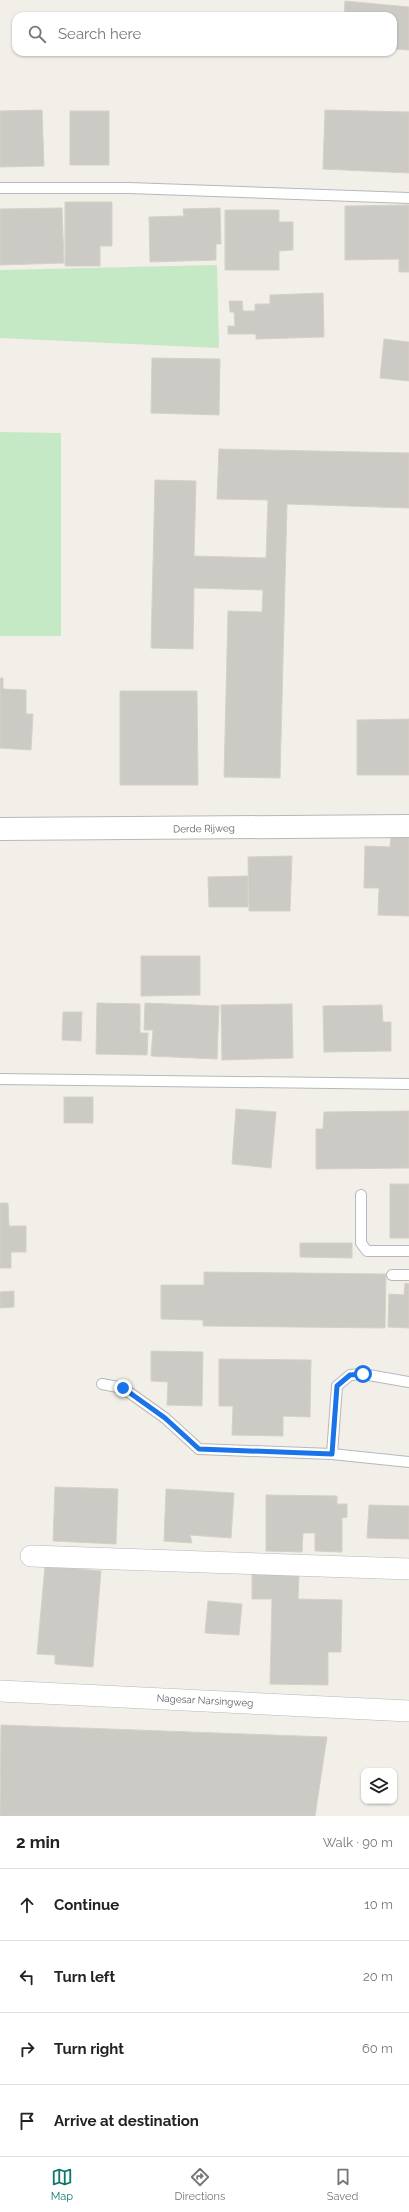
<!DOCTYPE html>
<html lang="en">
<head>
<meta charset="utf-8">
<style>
  body { margin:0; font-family:Raleway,sans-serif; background:#f6f6f6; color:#222 }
  .controls { position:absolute; right:12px; bottom:12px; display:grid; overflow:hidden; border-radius:8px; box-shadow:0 1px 3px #0004 }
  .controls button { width:36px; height:36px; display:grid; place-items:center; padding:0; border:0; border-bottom:1px solid #e0e0e0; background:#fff; color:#222; font:20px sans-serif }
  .stop { position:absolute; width:12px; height:12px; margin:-9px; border:3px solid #1a73e8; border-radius:50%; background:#fff }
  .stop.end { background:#1a73e8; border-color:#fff; box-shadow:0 1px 4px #0008 }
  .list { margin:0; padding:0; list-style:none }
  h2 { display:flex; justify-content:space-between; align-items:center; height:52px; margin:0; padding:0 16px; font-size:17px }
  h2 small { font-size:13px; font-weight:400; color:#767676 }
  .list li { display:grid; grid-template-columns:26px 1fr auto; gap:12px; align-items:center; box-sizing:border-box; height:72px; padding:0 16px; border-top:1px solid #e0e0e0 }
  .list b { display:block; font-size:15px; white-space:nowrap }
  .list em { font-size:13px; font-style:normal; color:#767676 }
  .icon { flex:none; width:22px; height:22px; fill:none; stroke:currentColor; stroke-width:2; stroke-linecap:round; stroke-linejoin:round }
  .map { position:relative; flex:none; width:409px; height:1816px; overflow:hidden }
  .search { position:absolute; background:#fff; box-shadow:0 1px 3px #0004; left:12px; right:12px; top:12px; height:44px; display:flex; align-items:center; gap:10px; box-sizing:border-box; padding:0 14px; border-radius:12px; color:#767676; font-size:15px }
  .sheet { height:340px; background:#fff }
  nav { display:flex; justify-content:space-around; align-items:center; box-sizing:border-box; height:56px; border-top:1px solid #e0e0e0; background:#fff; font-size:11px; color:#767676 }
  nav a { display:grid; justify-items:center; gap:2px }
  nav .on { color:#0f766e }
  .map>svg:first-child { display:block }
  .green { fill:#c5e8c5 }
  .building { fill:#cccac5; stroke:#d6d1c6 }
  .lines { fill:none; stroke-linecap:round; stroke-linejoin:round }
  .service-casing { stroke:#b5b8bc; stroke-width:12 }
  .minor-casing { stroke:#b5b8bc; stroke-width:22 }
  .tertiary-casing { stroke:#b5b8bc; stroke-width:24 }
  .service { stroke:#fff; stroke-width:10 }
  .minor { stroke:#fff; stroke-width:21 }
  .tertiary { stroke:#fff; stroke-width:22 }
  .route { stroke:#1a73e8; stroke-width:5 }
  .labels { text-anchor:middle; stroke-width:4; stroke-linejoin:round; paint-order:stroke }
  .street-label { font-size:10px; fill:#5f6368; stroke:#fff }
</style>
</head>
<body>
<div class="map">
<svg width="409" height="1816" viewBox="0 0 409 1816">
  <rect width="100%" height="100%" fill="#f1efe8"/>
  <!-- green -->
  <g class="green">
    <polygon points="217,265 219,348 0,338 0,270"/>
    <polygon points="0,432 61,433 61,636 0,636"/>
  </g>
  <!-- building -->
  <g class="building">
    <polygon points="345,1 409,7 409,50 393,49 393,16 344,16"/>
    <polygon points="42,110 44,166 0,167 0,111"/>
    <polygon points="325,110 409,112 409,173 323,169"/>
    <rect x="70" y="111" width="39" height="54"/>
    <polygon points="65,202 112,202 112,246 100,246 100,266 65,266"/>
    <polygon points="409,205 409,272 399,272 399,259 345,260 345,206"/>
    <polygon points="62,208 64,263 0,265 0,209"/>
    <polygon points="220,208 221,244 216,244 216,260 150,262 149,217 184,216 183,209"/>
    <polygon points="225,210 279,210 279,222 293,222 293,250 279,251 279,270 225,270"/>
    <polygon points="323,293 324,337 256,339 256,334 228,334 228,326 235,326 234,312 230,312 229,301 242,301 243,311 255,311 255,304 270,304 270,295"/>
    <polygon points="384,339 409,342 409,381 380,378"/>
    <polygon points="152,358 220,359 219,415 151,413"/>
    <polygon points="219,449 409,453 409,508 287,504 280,778 224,777 228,611 262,612 263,590 194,588 193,649 151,648 155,480 196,481 194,556 266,558 268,500 217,499"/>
    <polygon points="0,678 3,678 3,689 26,690 26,714 33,714 31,750 0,748"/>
    <polygon points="120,691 197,691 198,785 120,785"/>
    <polygon points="409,719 409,775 357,775 357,720"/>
    <polygon points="391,837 409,837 409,916 378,915 379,888 364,888 365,846 390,847"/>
    <polygon points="292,856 290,911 249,911 248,857"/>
    <polygon points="248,876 248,907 209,907 208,877"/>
    <polygon points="141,956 200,956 200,995 141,996"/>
    <polygon points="97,1003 140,1004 140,1033 148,1033 147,1055 96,1054"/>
    <polygon points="145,1003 219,1006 217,1059 151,1056 153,1030 144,1030"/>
    <polygon points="292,1004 293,1058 222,1060 221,1005"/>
    <polygon points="382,1005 383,1022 391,1022 391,1051 324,1052 323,1006"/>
    <polygon points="63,1012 82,1012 81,1041 62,1040"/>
    <rect x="64" y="1097" width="29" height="26"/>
    <polygon points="236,1109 276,1112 271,1168 232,1164"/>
    <polygon points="409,1111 409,1168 316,1169 316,1129 323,1129 324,1112"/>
    <rect x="390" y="1184" width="19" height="54"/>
    <polygon points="0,1203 8,1203 9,1226 26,1226 26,1252 11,1252 11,1268 0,1268"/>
    <polygon points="300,1243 352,1243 352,1258 300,1257"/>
    <polygon points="204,1272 386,1274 385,1328 203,1326 203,1320 161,1319 161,1285 204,1285"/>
    <polygon points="405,1283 409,1284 409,1328 388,1327 389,1294 404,1295"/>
    <polygon points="14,1291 14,1307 0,1308 0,1292"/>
    <polygon points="151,1351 203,1352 202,1406 167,1405 168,1382 151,1381"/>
    <polygon points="219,1359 311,1360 310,1417 283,1416 283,1436 232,1435 233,1406 219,1406"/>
    <polygon points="55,1487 118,1489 116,1544 53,1541"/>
    <polygon points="166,1489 234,1493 231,1538 190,1535 192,1543 164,1541"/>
    <polygon points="266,1495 337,1496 337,1504 347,1504 347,1517 342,1518 342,1552 315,1551 315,1533 303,1533 302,1552 266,1551"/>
    <polygon points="369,1505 409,1506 409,1539 367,1538"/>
    <polygon points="45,1566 101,1571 93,1667 55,1664 55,1655 37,1654"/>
    <polygon points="252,1574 299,1575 298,1599 342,1600 341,1652 328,1652 328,1685 270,1684 272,1599 252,1599"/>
    <polygon points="208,1601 242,1604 239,1635 205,1633"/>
    <polygon points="1,1725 327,1737 315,1816 0,1816"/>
  </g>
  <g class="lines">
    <!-- service casing -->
    <g class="service-casing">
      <g id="service">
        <polyline points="0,188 129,188 409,198"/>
        <polyline points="0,1079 409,1084"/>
        <polyline points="361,1195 361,1243 367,1251 409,1251"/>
        <polyline points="392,1275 409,1275"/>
        <polyline points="102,1384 123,1388 165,1418 199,1449 332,1454 409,1462"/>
        <polyline points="332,1454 337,1386 350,1375 363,1374 409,1382"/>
      </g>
    </g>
    <!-- minor casing -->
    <g class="minor-casing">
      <g id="minor">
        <polyline points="31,1556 409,1569"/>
        <polyline points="0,1691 409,1711"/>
      </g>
    </g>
    <!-- tertiary casing -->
    <g class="tertiary-casing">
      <polyline id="tertiary" points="0,829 409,826"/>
    </g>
    <!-- service -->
    <use href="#service" class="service"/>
    <!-- minor -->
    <use href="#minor" class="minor"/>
    <!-- tertiary -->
    <use href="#tertiary" class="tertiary"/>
  </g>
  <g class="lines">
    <!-- route -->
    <polyline class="route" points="123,1388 165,1418 199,1449 332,1454 337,1386 350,1375 363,1374"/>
  </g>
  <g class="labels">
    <!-- street labels -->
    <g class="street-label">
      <text transform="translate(204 828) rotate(-1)" y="4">Derde Rijweg</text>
      <text transform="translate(205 1700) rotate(3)" y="4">Nagesar Narsingweg</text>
    </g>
  </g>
</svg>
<div class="controls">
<button><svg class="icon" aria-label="layers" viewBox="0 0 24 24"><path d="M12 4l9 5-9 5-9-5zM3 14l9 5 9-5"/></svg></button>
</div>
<div class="stop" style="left:363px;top:1374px"></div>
<div class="stop end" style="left:123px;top:1388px"></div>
<div class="search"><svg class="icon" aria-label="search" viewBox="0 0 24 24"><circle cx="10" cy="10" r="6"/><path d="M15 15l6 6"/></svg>Search here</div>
</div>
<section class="sheet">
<h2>2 min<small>Walk · 90 m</small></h2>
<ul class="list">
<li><svg class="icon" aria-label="ahead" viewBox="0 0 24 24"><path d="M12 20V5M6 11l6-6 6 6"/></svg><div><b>Continue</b></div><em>10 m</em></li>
<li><svg class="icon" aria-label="left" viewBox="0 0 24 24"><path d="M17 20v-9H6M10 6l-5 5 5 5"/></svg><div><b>Turn left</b></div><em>20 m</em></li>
<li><svg class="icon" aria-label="right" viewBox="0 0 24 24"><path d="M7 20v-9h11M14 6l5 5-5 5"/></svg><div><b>Turn right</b></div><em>60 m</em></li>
<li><svg class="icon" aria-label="arrive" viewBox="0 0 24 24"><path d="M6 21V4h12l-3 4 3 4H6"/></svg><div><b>Arrive at destination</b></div></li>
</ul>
</section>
<nav>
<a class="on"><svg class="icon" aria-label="map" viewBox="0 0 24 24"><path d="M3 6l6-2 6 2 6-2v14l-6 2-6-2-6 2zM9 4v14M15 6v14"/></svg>Map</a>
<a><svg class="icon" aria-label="directions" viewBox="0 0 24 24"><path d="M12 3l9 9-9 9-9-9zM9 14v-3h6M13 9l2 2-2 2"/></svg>Directions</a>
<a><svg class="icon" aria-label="saved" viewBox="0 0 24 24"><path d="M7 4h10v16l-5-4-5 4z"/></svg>Saved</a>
</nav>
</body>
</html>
